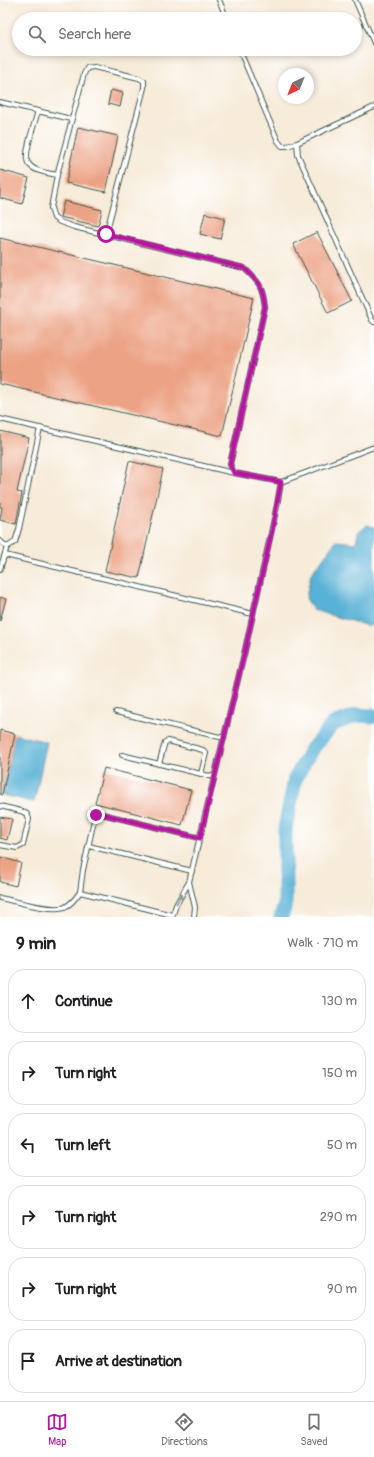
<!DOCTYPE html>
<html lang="en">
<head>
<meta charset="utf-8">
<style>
  body { margin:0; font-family:Pangolin,sans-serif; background:#f2f2f2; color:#202124 }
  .compass { position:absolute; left:278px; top:68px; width:36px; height:36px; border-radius:50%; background:#fff; box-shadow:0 2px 6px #0003; rotate:223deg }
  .stop { position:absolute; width:12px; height:12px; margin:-9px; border:3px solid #b5179e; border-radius:50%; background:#fff }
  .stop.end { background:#b5179e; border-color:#fff; box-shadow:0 1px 4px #0008 }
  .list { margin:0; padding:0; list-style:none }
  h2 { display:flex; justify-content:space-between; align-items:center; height:52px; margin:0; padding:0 16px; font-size:17px }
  h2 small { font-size:13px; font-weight:400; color:#757577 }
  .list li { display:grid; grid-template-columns:26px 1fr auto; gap:12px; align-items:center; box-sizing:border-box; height:64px; margin:0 8px 8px; padding:0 8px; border:1px solid #e0e0e0; border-radius:16px }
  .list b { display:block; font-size:15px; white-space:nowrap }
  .list em { font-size:13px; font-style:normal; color:#757577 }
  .icon { flex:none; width:22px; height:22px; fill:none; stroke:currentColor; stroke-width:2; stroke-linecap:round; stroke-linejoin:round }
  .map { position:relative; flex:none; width:374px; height:917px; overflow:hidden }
  .search { position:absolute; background:#fff; box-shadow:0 2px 6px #0003; left:12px; right:12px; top:12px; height:44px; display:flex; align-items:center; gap:10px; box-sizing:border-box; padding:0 14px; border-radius:22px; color:#757577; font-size:15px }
  .sheet { height:484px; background:#fff }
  nav { display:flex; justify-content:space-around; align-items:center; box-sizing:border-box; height:56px; border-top:1px solid #e0e0e0; background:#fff; font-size:11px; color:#757577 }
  nav a { display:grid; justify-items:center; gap:2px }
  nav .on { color:#b5179e }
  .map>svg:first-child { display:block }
  .water { fill:#59b1d6; stroke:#3c7785 }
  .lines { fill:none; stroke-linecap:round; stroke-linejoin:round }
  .river { stroke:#59b1d6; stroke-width:15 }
  .building { fill:#eca284 }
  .lane-casing { stroke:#3f574d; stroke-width:6 }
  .lane { stroke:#fff; stroke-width:4 }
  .oneway { fill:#8f9e9a }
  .route { stroke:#b5179e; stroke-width:5 }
</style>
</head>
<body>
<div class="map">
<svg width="374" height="917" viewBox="0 0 374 917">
  <rect width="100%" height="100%" fill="#fff"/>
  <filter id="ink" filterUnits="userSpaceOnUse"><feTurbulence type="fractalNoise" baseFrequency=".025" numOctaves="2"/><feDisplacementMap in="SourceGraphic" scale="8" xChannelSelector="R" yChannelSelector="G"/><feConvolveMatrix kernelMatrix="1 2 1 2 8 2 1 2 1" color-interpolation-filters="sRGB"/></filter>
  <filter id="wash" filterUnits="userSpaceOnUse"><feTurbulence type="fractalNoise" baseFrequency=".012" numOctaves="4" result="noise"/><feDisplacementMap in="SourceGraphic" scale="16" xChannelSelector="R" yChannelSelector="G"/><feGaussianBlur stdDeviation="0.9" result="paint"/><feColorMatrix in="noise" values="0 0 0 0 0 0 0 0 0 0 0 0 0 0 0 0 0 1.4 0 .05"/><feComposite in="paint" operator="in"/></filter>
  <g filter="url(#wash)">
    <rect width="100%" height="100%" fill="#f7ebd9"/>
    <!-- water -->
    <g class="water">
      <polygon points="367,525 374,527 374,626 365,625 313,610 306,598 311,574 336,541 356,543 358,532"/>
      <polygon points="15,734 47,742 34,802 2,795"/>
    </g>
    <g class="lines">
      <!-- river -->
      <polyline class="river" points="281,917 285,905 285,829 295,779 311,750 333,724 357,715 374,716"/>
    </g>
    <g id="blocks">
      <!-- building -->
      <g class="building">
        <polygon points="111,90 123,93 120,107 108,104"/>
        <polygon points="78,127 118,136 106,192 66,183"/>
        <polygon points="0,170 29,178 22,204 0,198"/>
        <polygon points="64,201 102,210 98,226 60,217"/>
        <polygon points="205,213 225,218 220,239 200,234"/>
        <polygon points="317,232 352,301 328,313 293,244"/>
        <polygon points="0,238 254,298 222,436 0,384"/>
        <polygon points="0,431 29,438 17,492 22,493 16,524 0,520 2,507 0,507"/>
        <polygon points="129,461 163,469 139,578 105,571"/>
        <polygon points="0,597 6,599 0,621"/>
        <polygon points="0,730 15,734 2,795 0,794"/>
        <polygon points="104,768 191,790 182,825 95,803"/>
        <polygon points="0,817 12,819 7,840 0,838"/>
        <polygon points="0,857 21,863 16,886 0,882"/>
      </g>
    </g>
  </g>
  <g filter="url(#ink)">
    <use href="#blocks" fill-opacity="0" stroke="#3f574d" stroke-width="1"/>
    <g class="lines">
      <!-- lane casing -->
      <g class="lane-casing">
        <g id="lane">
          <polyline points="219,0 227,19"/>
          <polyline points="355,0 374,43"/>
          <polyline points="239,49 278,141 282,146 287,146 297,143"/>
          <polyline points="0,102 71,119"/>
          <polyline points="374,107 297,143 298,155 372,320 374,322"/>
          <path d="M38 111C35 122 23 155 28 163 34 172 48 173 57 175"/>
          <path d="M106 234 144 88V81L139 78 94 67 87 68 84 74 57 175 51 208 54 218 60 222 74 227 244 268C259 282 263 286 265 307L230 464 234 473 281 482 374 447"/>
          <polyline points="0,419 234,473"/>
          <polyline points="0,541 7,547 0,569"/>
          <polyline points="7,547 15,542 19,529 40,428"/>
          <polyline points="5,555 253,614"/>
          <polyline points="116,712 224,738"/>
          <polyline points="122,755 214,777"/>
          <polyline points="159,764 165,742 168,741 203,750 206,753 201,774"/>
          <polyline points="0,806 21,811 27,814 29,819 23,845 17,848 0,845"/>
          <polyline points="89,846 192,871"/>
          <polyline points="189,882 195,907 194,917"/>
          <polyline points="80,892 83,870 94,820 97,815 102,814 200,838"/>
          <path d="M0 898C15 901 52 912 65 907 71 904 76 898 80 892L172 915"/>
          <polyline points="172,917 176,905 189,882 245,650 277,506 281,482"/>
        </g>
      </g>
      <!-- lane -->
      <use href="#lane" class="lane"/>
    </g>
    <!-- one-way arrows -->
    <defs><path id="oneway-solid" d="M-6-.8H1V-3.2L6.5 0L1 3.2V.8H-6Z"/></defs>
    <use class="oneway" href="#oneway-solid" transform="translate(179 899) rotate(-61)"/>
  </g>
  <g class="lines" filter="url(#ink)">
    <!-- route -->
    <path class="route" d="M96 815 102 814 200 838 245 650 272 530 281 482 234 473 230 464 265 307C263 286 259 282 244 268L106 234"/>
  </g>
</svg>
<svg class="compass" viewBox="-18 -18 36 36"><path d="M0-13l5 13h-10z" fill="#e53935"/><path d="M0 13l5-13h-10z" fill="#757577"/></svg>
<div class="stop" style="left:106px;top:234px"></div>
<div class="stop end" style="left:96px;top:815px"></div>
<div class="search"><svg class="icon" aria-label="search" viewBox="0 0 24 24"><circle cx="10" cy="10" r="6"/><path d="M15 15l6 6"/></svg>Search here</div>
</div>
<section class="sheet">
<h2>9 min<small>Walk · 710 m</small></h2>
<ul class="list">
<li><svg class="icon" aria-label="ahead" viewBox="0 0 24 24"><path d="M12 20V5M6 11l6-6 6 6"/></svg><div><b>Continue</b></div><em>130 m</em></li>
<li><svg class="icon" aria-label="right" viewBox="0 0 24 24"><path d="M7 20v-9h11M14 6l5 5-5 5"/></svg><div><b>Turn right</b></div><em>150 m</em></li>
<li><svg class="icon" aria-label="left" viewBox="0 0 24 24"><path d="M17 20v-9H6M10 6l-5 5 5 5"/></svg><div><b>Turn left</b></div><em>50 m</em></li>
<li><svg class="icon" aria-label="right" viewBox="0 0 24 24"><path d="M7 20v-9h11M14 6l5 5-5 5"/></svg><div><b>Turn right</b></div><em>290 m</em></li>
<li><svg class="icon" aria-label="right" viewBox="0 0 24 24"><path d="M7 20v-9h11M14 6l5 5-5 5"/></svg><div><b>Turn right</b></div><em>90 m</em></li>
<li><svg class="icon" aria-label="arrive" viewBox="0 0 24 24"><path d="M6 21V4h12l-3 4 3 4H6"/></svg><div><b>Arrive at destination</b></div></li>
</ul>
</section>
<nav>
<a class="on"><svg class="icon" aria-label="map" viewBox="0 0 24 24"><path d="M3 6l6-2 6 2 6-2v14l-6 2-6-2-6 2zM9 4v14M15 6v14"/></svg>Map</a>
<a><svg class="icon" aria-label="directions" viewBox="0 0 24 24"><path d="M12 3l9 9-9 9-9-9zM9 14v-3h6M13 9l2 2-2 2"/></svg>Directions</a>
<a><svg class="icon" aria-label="saved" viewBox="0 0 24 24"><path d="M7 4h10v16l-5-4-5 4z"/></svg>Saved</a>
</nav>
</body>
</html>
